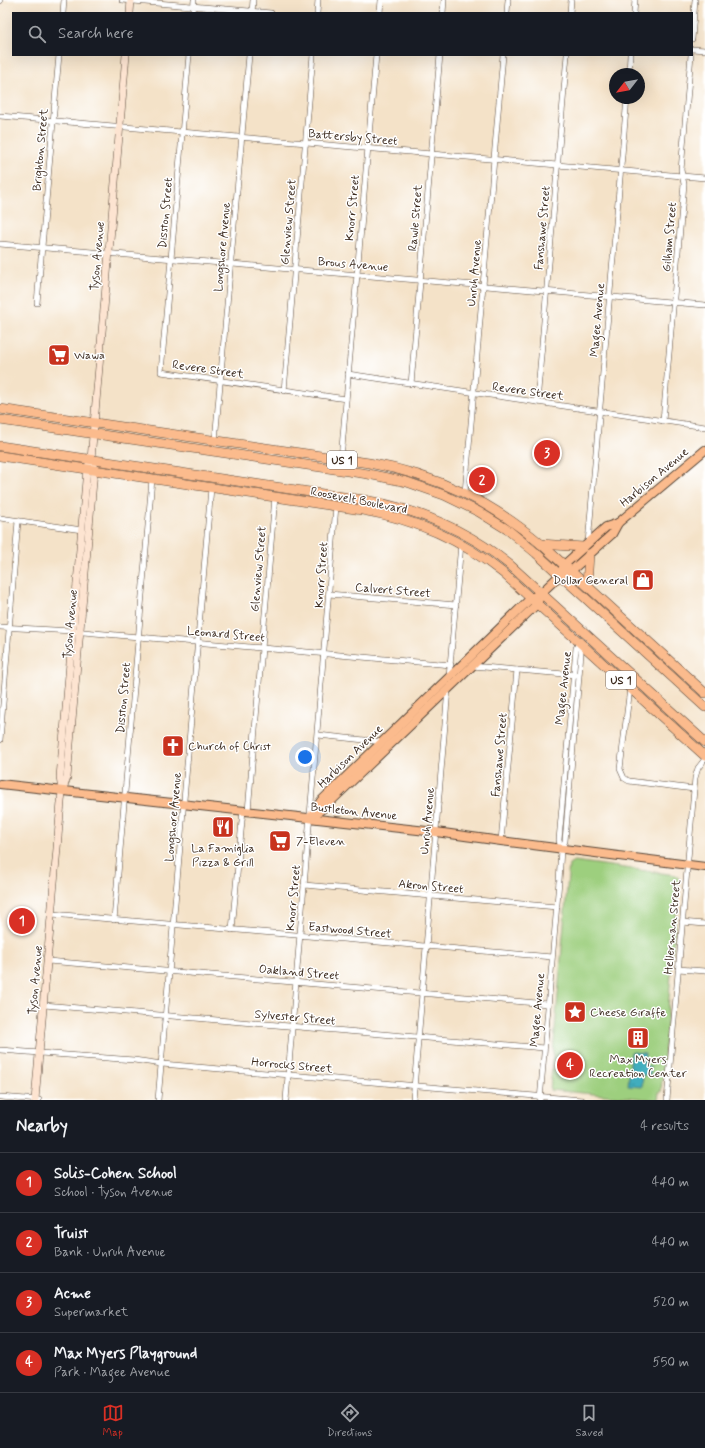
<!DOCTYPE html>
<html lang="en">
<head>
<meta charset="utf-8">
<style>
  body { margin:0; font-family:Mynerve,sans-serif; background:#20242c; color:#f1f3f6 }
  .compass { position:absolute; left:609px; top:68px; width:36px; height:36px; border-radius:50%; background:#171b24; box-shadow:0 4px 16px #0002; rotate:239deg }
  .you { position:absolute; left:305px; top:757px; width:14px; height:14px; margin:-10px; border:3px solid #fff; border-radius:50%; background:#1a73e8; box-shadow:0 0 0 6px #1a73e833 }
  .badge { display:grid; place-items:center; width:26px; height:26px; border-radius:50%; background:#d93025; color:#fff; font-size:13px; font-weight:700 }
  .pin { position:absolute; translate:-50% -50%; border:2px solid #fff; box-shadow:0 1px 4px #0006 }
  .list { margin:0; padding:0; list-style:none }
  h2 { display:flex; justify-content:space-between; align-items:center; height:52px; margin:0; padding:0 16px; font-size:17px }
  h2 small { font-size:13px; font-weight:400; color:#9ea1a6 }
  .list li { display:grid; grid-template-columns:26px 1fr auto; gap:12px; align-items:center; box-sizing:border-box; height:60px; padding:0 16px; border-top:1px solid #363941 }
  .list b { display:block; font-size:15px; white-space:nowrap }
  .list p { margin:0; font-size:13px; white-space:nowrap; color:#9ea1a6 }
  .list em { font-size:13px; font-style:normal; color:#9ea1a6 }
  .icon { flex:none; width:22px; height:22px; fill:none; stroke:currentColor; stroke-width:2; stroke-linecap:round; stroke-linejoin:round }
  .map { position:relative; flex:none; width:705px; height:1100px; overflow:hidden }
  .search { position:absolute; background:#171b24; box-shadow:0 4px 16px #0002; left:12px; right:12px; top:12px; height:44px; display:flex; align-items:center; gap:10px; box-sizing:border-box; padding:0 14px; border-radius:0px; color:#9ea1a6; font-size:15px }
  .sheet { height:292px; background:#171b24 }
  nav { display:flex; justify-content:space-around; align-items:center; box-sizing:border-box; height:56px; border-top:1px solid #363941; background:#171b24; font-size:11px; color:#9ea1a6 }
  nav a { display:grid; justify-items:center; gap:2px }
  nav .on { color:#d93025 }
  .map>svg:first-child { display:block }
  .green { fill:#9dcf7e; stroke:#6c7c4e }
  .water { fill:url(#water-ripples); stroke:#3e6c6e }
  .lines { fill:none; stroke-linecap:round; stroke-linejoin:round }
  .street-casing { stroke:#574638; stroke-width:6 }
  .secondary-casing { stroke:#574638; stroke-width:8 }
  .primary-casing { stroke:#574638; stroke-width:10 }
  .highway-casing { stroke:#574638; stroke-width:10 }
  .street { stroke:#fff; stroke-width:5 }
  .secondary { stroke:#fde4d1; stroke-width:7 }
  .primary { stroke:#fbbb8d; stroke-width:8 }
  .highway { stroke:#fbbb8d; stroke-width:9 }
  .labels { text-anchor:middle; stroke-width:3; stroke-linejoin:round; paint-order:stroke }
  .shield { fill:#fff; stroke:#766a62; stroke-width:1 }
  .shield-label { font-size:11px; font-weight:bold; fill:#3b2a1e }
  .street-label { font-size:12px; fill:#3b2a1e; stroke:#fff }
  .poi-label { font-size:12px; fill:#3b2a1e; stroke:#fff; text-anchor:start }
</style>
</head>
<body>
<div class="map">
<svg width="705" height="1100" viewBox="0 0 705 1100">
  <defs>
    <pattern id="water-ripples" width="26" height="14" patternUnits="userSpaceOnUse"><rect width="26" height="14" fill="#40adbe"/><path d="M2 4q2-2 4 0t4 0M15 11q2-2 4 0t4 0" fill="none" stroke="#378d9a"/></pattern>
  </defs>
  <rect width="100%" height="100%" fill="#fff"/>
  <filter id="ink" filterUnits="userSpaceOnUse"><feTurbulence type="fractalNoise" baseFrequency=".025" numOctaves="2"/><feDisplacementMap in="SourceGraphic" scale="8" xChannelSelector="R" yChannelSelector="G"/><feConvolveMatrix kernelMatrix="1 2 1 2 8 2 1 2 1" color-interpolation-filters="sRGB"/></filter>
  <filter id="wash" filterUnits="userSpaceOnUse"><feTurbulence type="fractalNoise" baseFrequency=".012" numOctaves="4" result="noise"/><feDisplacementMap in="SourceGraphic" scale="16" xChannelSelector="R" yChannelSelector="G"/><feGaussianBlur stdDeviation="0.9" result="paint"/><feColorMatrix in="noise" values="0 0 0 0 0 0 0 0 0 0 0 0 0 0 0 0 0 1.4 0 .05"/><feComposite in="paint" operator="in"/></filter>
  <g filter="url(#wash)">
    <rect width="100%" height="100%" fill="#f4e2c8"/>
    <!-- green -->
    <polygon class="green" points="574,861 676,875 679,879 661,1092 659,1092 658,1100 550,1090 569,864"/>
    <!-- water -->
    <polygon class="water" points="631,1052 645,1053 644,1066 651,1066 650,1075 643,1075 642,1087 628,1086"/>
  </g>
  <g filter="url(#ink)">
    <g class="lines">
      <!-- street casing -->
      <g class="street-casing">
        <g id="street">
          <polyline points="122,0 271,13"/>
          <polyline points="0,1 0,0"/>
          <polyline points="63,13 64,0"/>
          <polyline points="193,13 194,0"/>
          <polyline points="252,13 253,0"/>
          <polyline points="317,13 318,0"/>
          <polyline points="380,13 381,0"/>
          <polyline points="443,13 444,0"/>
          <polyline points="507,13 508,0"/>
          <polyline points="570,13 571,0"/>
          <polyline points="634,13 635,0"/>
          <polyline points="692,39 695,0"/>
          <polyline points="692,49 705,50"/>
          <polyline points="189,55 161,372 346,399"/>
          <polyline points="629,74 630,55"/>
          <polyline points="0,116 705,178"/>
          <polyline points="0,244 705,305"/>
          <polyline points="37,303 59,55"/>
          <polyline points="348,374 705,427"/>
          <polyline points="411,384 440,55"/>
          <polyline points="284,391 313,55"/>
          <polyline points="537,402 567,55"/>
          <polyline points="663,421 684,184 681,170 691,55"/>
          <polyline points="215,441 249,55"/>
          <polyline points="341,459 376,55"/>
          <polyline points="465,493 503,55"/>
          <polyline points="0,518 82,530"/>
          <polyline points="588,543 627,98"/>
          <polyline points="329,594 456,605"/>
          <polyline points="0,627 72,631 451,665"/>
          <polyline points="472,666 576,675"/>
          <polyline points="449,677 461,544"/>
          <polyline points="630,688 620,769 624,778 629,781 694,789"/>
          <polyline points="318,735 383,742"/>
          <polyline points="0,740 18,521"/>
          <polyline points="248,811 275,497"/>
          <polyline points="501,841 517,670"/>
          <polyline points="562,848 565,841 581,653 580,644"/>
          <polyline points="304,885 557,907"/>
          <polyline points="52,914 552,957"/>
          <polyline points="114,920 152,479"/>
          <polyline points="682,922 705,924"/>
          <polyline points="232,930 243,810"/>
          <polyline points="48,961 548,1004"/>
          <polyline points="678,969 705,971"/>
          <polyline points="44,1005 544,1048"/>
          <polyline points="0,1050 134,1060 162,1064 582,1100"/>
          <polyline points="0,1097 39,1100"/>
          <polyline points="158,1100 211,488"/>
          <polyline points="286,1100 336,506"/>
          <polyline points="413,1100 448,689"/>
          <polyline points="540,1100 559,881 561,849 559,840 576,648 579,642"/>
          <polyline points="667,1100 695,778 698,768 705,759"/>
        </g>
      </g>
      <!-- secondary casing -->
      <g class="secondary-casing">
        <g id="secondary">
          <polyline points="130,13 131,0"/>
          <polyline points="62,791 67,778 94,470 93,465"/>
          <polyline points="35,1100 62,791 60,777 87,469 91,459 126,55"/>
        </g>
      </g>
      <!-- primary casing -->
      <g class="primary-casing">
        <g id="primary">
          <polyline points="562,571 564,565 606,527 618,523"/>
          <polyline points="0,784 436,832 501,841 705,867"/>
          <polyline points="314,815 326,806 537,604 539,599"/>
          <polyline points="310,818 321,801 531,598 541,593 560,575 571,571 612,534 618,523 705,450"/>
        </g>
      </g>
      <!-- highway casing -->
      <g class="highway-casing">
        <g id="highway">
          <path d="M0 409 369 463C436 475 489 500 541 544L705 693"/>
          <polyline points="0,420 368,474 407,482 444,495 479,512 508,530 536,553 705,707"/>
          <path d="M0 446 364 500C418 509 467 530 510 565L705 742"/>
          <path d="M0 456 362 510C415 519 461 539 503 573L705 756"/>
          <polyline points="541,544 583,547"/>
          <polyline points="587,585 589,554"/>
        </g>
      </g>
      <!-- street -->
      <use href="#street" class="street"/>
      <!-- secondary -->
      <use href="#secondary" class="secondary"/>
      <!-- primary -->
      <use href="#primary" class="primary"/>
      <!-- highway -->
      <use href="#highway" class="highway"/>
    </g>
  </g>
  <!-- icons -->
  <defs>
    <g id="supermarket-square" transform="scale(1.15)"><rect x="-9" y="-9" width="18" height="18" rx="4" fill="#c8321e" stroke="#fff"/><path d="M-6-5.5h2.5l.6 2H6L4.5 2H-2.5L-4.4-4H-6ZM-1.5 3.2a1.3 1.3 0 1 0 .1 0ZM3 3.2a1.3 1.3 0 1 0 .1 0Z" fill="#fff"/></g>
    <g id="shop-square" transform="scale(1.15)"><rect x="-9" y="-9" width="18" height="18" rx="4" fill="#c8321e" stroke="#fff"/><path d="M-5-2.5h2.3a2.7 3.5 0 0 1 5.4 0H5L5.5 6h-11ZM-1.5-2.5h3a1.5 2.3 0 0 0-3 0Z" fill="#fff"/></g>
    <g id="church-square" transform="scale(1.15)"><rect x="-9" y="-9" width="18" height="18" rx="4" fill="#c8321e" stroke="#fff"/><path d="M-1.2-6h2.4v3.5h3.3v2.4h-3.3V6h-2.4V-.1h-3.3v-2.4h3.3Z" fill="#fff"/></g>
    <g id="restaurant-square" transform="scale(1.15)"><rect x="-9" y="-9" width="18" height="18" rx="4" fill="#c8321e" stroke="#fff"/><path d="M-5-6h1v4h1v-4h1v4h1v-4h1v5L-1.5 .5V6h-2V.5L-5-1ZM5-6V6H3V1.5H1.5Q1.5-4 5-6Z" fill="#fff"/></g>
    <g id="sight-square" transform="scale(1.15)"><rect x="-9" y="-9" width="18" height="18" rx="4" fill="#c8321e" stroke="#fff"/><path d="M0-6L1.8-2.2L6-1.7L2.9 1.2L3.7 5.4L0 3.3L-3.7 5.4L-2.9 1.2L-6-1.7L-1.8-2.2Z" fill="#fff"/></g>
    <g id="building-square" transform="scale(1.15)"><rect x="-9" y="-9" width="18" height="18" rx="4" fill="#c8321e" stroke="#fff"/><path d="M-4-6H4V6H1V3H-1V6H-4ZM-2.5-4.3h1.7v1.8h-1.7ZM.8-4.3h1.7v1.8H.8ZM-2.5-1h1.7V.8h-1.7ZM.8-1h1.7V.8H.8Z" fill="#fff"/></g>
  </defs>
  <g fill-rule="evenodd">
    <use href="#supermarket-square" x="59" y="355"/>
    <use href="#shop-square" x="643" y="580"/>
    <use href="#church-square" x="173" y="746"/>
    <use href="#restaurant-square" x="223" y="827"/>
    <use href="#supermarket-square" x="280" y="841"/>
    <use href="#sight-square" x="575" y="1012"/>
    <use href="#building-square" x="638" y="1038"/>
  </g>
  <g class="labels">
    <!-- shield labels -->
    <g class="shield">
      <rect x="327" y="451" width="30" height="18" rx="3"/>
      <rect x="606" y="671" width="30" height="18" rx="3"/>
    </g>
    <g class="shield-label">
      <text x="342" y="464">US 1</text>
      <text x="621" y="684">US 1</text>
    </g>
    <!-- street labels -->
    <g class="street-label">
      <text transform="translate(353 137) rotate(5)" y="4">Battersby Street</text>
      <text transform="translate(40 150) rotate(-85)" y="4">Brighton Street</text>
      <text transform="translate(352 208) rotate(-85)" y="4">Knorr Street</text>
      <text transform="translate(165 213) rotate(-85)" y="4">Disston Street</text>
      <text transform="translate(415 218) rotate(-85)" y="4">Rawle Street</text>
      <text transform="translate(288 222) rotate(-85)" y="4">Glenview Street</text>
      <text transform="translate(542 228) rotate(-85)" y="4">Fanshawe Street</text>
      <text transform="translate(669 237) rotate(-85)" y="4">Gilham Street</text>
      <text transform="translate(222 247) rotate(-85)" y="4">Longshore Avenue</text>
      <text transform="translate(97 256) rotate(-85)" y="4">Tyson Avenue</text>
      <text transform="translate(353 264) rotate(5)" y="4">Brous Avenue</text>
      <text transform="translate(474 273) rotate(-85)" y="4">Unruh Avenue</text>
      <text transform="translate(597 320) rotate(-85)" y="4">Magee Avenue</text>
      <text transform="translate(208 369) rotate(8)" y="4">Revere Street</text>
      <text transform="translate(528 391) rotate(8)" y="4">Revere Street</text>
      <text transform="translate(654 477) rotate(-40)" y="4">Harbison Avenue</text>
      <text transform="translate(359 500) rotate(11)" y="4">Roosevelt Boulevard</text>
      <text transform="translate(258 569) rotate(-85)" y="4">Glenview Street</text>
      <text transform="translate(321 575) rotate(-86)" y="4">Knorr Street</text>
      <text transform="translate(393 590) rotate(5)" y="4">Calvert Street</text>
      <text transform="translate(70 624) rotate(-85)" y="4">Tyson Avenue</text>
      <text transform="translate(226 634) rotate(5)" y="4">Leonard Street</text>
      <text transform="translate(563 688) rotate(-84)" y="4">Magee Avenue</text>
      <text transform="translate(123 698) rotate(-85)" y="4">Disston Street</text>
      <text transform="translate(499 755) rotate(-85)" y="4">Fanshawe Street</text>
      <text transform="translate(350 756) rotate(-44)" y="4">Harbison Avenue</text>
      <text transform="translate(354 811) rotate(6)" y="4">Bustleton Avenue</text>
      <text transform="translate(173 817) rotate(-85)" y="4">Longshore Avenue</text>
      <text transform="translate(427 821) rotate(-85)" y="4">Unruh Avenue</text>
      <text transform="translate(431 886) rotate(5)" y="4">Akron Street</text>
      <text transform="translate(293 898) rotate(-85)" y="4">Knorr Street</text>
      <text transform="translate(672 927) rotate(-85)" y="4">Hellerman Street</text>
      <text transform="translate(350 930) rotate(5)" y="4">Eastwood Street</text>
      <text transform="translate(299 972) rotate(5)" y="4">Oakland Street</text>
      <text transform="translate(35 980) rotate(-85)" y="4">Tyson Avenue</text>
      <text transform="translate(537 1010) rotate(-85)" y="4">Magee Avenue</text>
      <text transform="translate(295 1017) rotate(5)" y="4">Sylvester Street</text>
      <text transform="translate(292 1065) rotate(5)" y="4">Horrocks Street</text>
    </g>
    <!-- poi labels -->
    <g class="poi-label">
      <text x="74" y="359">Wawa</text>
      <text x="628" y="584" text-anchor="end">Dollar General</text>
      <text x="188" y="750">Church of Christ</text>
      <text x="296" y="845">7-Eleven</text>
      <text x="223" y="852" text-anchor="middle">La Famiglia<tspan x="223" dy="14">Pizza &amp; Grill</tspan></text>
      <text x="590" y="1016">Cheese Giraffe</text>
      <text x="638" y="1063" text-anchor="middle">Max Myers<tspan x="638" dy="14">Recreation Center</tspan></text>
    </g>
  </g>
</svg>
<svg class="compass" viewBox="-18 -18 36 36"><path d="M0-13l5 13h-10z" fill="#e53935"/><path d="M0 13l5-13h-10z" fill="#9ea1a6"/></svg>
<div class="you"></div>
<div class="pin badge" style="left:22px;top:921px">1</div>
<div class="pin badge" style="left:482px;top:480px">2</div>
<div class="pin badge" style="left:547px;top:453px">3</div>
<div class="pin badge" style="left:570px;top:1065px">4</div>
<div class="search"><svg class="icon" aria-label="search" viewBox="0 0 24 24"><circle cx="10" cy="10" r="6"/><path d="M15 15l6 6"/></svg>Search here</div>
</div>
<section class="sheet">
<h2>Nearby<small>4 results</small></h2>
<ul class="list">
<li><span class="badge">1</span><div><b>Solis-Cohen School</b><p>School · Tyson Avenue</p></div><em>440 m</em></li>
<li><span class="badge">2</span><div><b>Truist</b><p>Bank · Unruh Avenue</p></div><em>440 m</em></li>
<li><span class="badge">3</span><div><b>Acme</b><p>Supermarket</p></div><em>520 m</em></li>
<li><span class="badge">4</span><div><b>Max Myers Playground</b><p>Park · Magee Avenue</p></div><em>550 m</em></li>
</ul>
</section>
<nav>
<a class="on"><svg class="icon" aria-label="map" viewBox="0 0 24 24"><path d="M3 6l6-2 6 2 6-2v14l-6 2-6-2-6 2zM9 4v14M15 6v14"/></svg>Map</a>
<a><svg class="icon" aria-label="directions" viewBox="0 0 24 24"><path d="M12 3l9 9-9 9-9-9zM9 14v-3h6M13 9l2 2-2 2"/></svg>Directions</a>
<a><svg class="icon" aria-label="saved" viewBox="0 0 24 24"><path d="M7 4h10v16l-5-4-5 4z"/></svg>Saved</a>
</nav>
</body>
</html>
